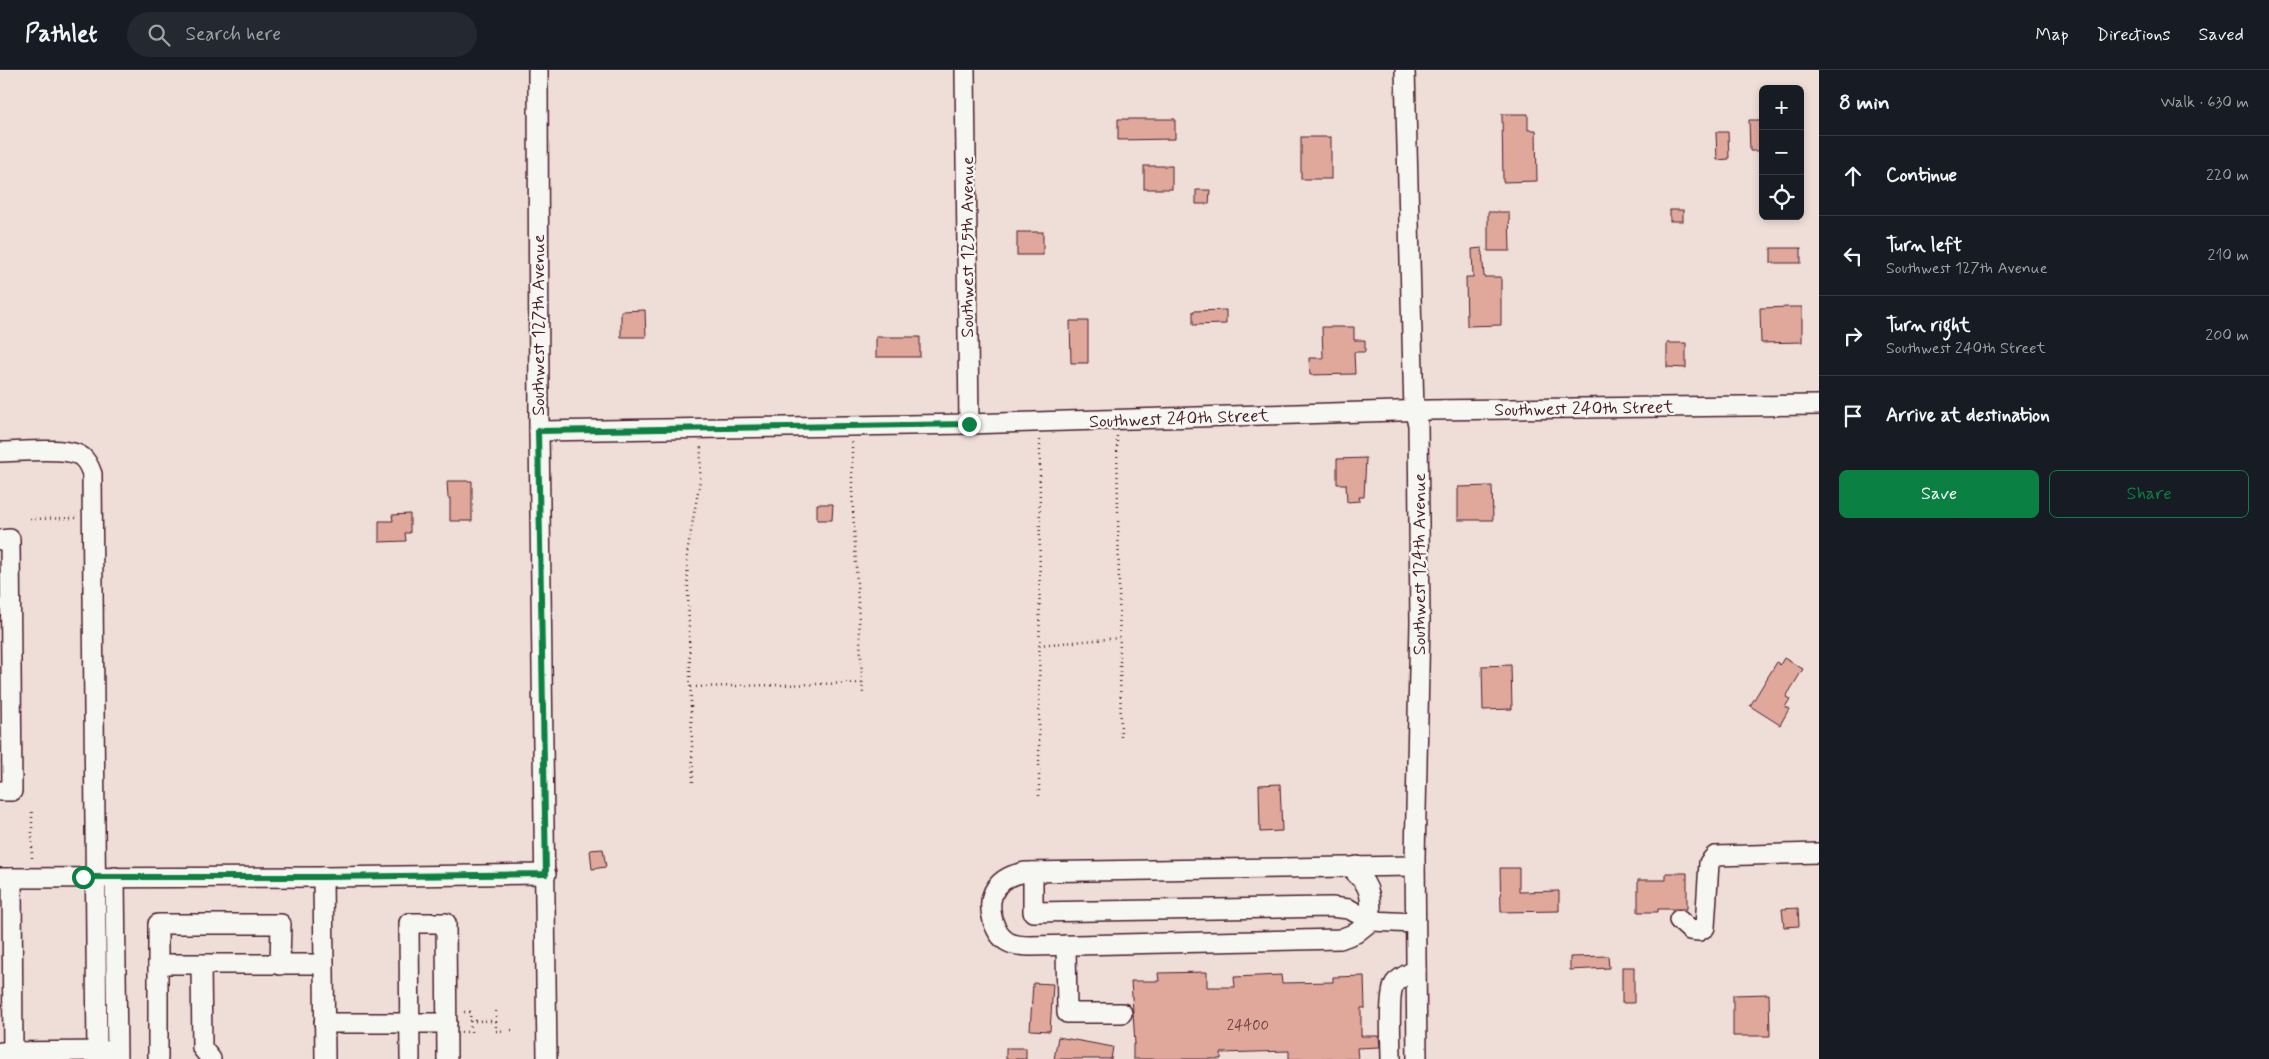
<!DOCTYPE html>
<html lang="en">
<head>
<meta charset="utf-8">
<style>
  body { margin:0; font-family:Mynerve,sans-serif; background:#242831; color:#f1f3f6 }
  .controls { position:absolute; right:15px; top:15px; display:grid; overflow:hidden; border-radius:8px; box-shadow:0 2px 8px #0003 }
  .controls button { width:45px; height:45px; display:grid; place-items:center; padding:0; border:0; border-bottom:1px solid #363941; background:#171b24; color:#f1f3f6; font:25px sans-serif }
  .stop { position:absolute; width:15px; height:15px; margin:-11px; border:4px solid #0b8043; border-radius:50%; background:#fff }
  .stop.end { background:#0b8043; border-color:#fff; box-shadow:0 1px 5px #0008 }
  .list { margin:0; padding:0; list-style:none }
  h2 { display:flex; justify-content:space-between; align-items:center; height:65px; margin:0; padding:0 20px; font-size:21px }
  h2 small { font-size:16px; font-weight:400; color:#9ea1a6 }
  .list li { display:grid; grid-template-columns:32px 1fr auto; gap:15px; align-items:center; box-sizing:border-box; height:80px; padding:0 20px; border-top:1px solid #363941 }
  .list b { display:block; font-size:19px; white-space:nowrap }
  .list p { margin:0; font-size:16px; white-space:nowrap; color:#9ea1a6 }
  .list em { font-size:16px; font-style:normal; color:#9ea1a6 }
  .actions { display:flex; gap:10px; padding:15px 20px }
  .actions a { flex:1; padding:11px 0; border:1px solid #0b8043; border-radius:8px; text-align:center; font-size:18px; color:#0b8043 }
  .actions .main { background:#0b8043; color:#fff }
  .icon { flex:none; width:28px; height:28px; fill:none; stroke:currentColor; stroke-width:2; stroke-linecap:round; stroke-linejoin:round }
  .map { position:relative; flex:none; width:1819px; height:989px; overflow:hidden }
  header { display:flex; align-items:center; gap:30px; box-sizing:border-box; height:70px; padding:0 25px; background:#171b24; border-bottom:1px solid #363941 }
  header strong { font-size:24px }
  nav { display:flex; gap:28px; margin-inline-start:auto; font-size:18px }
  .search { width:350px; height:45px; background:#242831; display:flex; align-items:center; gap:12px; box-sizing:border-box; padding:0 18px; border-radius:28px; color:#9ea1a6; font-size:19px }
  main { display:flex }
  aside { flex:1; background:#171b24 }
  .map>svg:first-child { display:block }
  .building { fill:#e0a79b; stroke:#4a1f2b }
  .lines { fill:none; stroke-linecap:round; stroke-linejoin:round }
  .minor-casing { stroke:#4a1f2b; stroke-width:22 }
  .path { stroke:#4a1f2b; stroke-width:2.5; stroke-dasharray:1 4; stroke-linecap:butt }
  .minor { stroke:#f6f6f2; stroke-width:19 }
  .route { stroke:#0b8043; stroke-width:6 }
  .labels { text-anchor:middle; stroke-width:4.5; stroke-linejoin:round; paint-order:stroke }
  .number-label { font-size:15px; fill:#704147 }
  .street-label { font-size:18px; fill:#4a1f2b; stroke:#f6f6f2 }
</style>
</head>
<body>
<header>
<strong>Pathlet</strong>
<div class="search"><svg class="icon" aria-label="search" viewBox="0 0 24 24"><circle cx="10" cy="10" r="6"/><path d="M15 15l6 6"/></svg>Search here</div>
<nav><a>Map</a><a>Directions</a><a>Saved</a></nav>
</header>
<main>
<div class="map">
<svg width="1819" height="989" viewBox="0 0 1819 989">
  <rect width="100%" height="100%" fill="#efded8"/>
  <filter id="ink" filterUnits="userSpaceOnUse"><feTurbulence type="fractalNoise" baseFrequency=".02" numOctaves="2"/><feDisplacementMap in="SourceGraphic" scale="10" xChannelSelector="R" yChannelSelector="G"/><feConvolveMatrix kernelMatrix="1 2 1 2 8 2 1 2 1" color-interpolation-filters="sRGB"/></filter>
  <g filter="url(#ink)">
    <!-- building -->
    <g class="building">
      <polygon points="1502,44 1528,44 1528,60 1536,60 1537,111 1503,112"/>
      <polygon points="1118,49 1175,49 1175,69 1118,70"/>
      <polygon points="1749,50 1763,50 1763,81 1750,81"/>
      <polygon points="1716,62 1728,62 1729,89 1717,90"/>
      <rect x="1301" y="67" width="30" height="42"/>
      <rect x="1144" y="96" width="28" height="23"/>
      <polygon points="1196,120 1210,120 1209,134 1196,134"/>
      <rect x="1670" y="140" width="13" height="11"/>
      <polygon points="1488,142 1509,142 1510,181 1488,181"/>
      <rect x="1017" y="162" width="26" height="23"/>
      <polygon points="1482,178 1484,207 1501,207 1501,255 1467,256 1466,207 1473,207 1472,179"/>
      <rect x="1771" y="178" width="30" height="15"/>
      <polygon points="1791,237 1802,237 1802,272 1761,273 1760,238"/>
      <polygon points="645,240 646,267 621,267 621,241"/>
      <polygon points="1226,240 1226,254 1193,255 1193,241"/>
      <polygon points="1070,251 1088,251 1088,293 1071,293"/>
      <polygon points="1322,257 1354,257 1354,270 1365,270 1365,282 1354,282 1355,304 1310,305 1309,288 1323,288"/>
      <rect x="876" y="267" width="44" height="20"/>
      <polygon points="1667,273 1686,273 1686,298 1667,297"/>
      <polygon points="1366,388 1364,427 1359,427 1360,431 1347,432 1346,414 1337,414 1337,389"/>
      <polygon points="447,411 472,411 472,451 450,451 450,428 448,428"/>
      <polygon points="1492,416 1493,450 1458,450 1458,417"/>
      <polygon points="817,434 833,434 832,450 817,450"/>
      <polygon points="410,444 410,463 405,463 406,471 379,472 379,451 393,451 392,445"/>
      <polygon points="1784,588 1803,599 1786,627 1790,629 1785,637 1789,639 1780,655 1750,636 1777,592 1780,595"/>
      <polygon points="1511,595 1512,639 1483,640 1482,596"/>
      <polygon points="1280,714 1282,761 1260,762 1259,715"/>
      <polygon points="603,779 606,797 592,799 590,780"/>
      <polygon points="1500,798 1519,798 1519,822 1559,821 1559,841 1501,842"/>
      <polygon points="1666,803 1687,803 1687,839 1658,839 1658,842 1638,842 1638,810 1666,810"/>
      <polygon points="1798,838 1799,856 1784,857 1782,839"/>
      <polygon points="1608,886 1609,898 1570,900 1570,887"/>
      <rect x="1622" y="897" width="12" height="36"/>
      <polygon points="1207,902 1207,917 1235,917 1234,907 1281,905 1282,913 1333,912 1333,907 1364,906 1365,938 1361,938 1361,966 1379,966 1380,977 1357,978 1358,989 1289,989 1289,981 1221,983 1221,989 1133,989 1133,974 1135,974 1131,911 1159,911 1158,903"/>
      <polygon points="1033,913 1053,914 1050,961 1030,960"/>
      <polygon points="1769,924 1770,966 1733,966 1733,925"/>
      <polygon points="1058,967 1113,977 1111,989 1054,989"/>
      <rect x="1006" y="978" width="20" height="11"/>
    </g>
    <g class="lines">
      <!-- minor casing -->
      <g class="minor-casing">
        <g id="minor">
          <polyline points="538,0 539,361 547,989"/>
          <polyline points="965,0 969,354"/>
          <polyline points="1405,0 1414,341 1418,354 1420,552 1415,788 1417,989"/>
          <polyline points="539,361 969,354 1430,340 1819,335"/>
          <path d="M0 382C18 382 69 376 82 387 87 391 90 398 92 404L97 989"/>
          <polyline points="0,470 10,469 12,721 0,721"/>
          <path d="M1357 796V805C1372 816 1371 834 1371 851"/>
          <path d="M1415 796 1026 802C999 806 985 823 993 851 996 860 1000 868 1008 872 1015 876 1024 876 1031 876L1340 869 1356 863 1371 851 1415 853"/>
          <polyline points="1033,802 1033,842 1331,837 1349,839 1371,851"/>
          <polyline points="115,807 117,989"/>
          <polyline points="323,807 325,989"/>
          <polyline points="0,808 323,807 546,804"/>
          <polyline points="12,808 13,989"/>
          <polyline points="1679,850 1690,860 1699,861 1705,857 1709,793 1715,786 1819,783"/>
          <polyline points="1066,875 1067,943 1122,943"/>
          <polyline points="158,894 158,989"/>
          <polyline points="201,894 202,978 211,989"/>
          <polyline points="280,895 281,854 158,854 158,894 324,894"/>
          <polyline points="324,953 447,953"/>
          <polyline points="1,982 109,981"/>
          <polyline points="410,989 409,853 446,853 447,989"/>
          <path d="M1391 989C1391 975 1388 922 1395 913 1400 907 1410 903 1416 900"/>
        </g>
      </g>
      <!-- path -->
      <g class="path">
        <polyline points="1117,366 1121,667"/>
        <polyline points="852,372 852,420 863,625"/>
        <polyline points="30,449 76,448"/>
        <polyline points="1039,575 1119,568"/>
        <polyline points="691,617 862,613"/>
        <polyline points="693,712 687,484 700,410 701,374"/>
        <polyline points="1039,726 1040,368"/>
        <polyline points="32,742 32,788"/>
        <polyline points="496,941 496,961 512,960"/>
        <polyline points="470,951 496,951"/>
        <polyline points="461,962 471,962 470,942 463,942"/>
      </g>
      <!-- minor -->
      <use href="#minor" class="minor"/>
    </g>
  </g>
  <g class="lines" filter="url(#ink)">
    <!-- route -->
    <polyline class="route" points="83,807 323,807 546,804 538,361 969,354"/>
  </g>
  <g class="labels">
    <!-- number labels -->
    <g class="number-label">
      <text x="1248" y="960">24400</text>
    </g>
    <!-- street labels -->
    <g class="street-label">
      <text transform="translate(967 177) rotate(-90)" y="6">Southwest 125th Avenue</text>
      <text transform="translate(538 255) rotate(-90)" y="6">Southwest 127th Avenue</text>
      <text transform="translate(1584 338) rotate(-1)" y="6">Southwest 240th Street</text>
      <text transform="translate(1179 348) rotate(-2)" y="6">Southwest 240th Street</text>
      <text transform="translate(1419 494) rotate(-90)" y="6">Southwest 124th Avenue</text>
    </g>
  </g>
</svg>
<div class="controls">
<button>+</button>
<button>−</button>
<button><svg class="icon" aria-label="locate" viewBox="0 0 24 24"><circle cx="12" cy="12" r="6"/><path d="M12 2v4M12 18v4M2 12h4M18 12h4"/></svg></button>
</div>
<div class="stop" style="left:83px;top:807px"></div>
<div class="stop end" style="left:969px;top:354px"></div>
</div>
<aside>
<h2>8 min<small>Walk · 630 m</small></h2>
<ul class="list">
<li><svg class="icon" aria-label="ahead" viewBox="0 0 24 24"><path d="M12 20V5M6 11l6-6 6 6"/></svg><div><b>Continue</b></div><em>220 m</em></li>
<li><svg class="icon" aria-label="left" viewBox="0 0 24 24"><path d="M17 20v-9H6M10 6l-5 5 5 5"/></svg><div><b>Turn left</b><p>Southwest 127th Avenue</p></div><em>210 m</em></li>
<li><svg class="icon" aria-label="right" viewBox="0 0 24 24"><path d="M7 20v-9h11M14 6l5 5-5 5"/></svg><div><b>Turn right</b><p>Southwest 240th Street</p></div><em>200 m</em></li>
<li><svg class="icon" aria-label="arrive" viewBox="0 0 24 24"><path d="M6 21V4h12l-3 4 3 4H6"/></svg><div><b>Arrive at destination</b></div></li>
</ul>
<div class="actions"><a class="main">Save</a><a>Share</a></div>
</aside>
</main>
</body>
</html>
